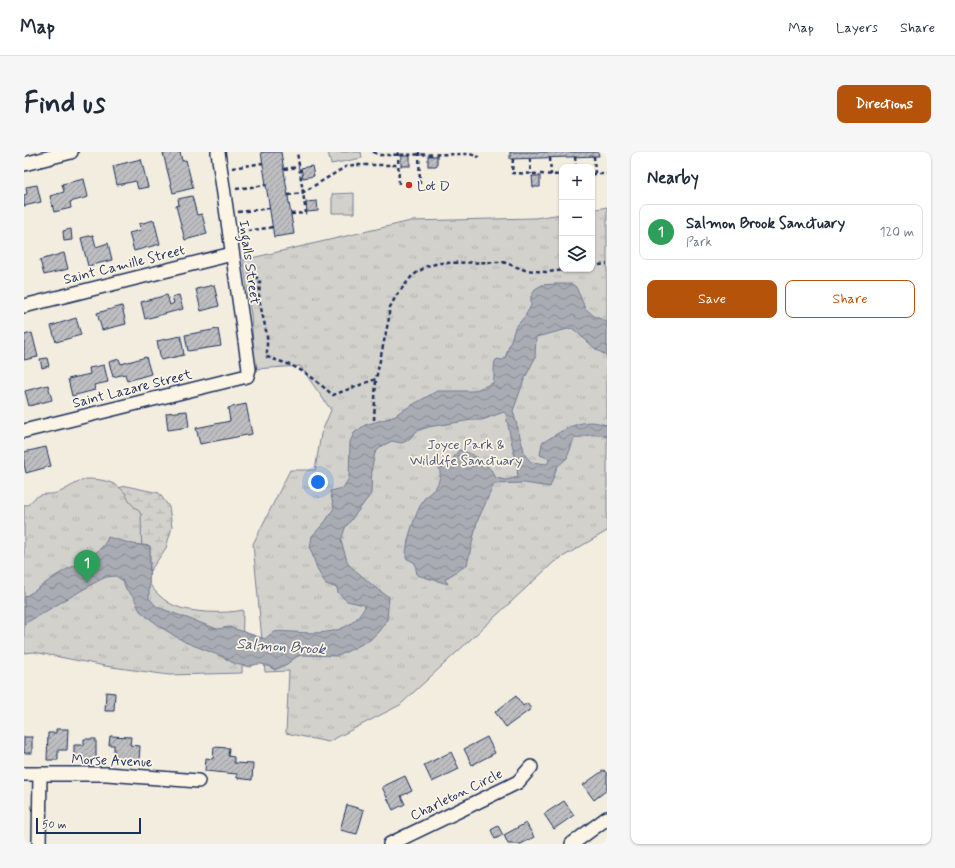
<!DOCTYPE html>
<html lang="en">
<head>
<meta charset="utf-8">
<style>
  body { margin:0; font-family:Mynerve,sans-serif; background:#f6f6f7; color:#1f2937 }
  .controls { position:absolute; right:12px; top:12px; display:grid; overflow:hidden; border-radius:8px; box-shadow:0 1px 3px #0004 }
  .controls button { width:36px; height:36px; display:grid; place-items:center; padding:0; border:0; border-bottom:1px solid #e0e1e3; background:#fff; color:#1f2937; font:20px sans-serif }
  .scale { position:absolute; left:12px; bottom:10px; width:105px; box-sizing:border-box; padding-left:4px; border:2px solid #1b2f5e; border-top:0; font-size:11px; line-height:14px; white-space:nowrap; color:#1b2f5e; -webkit-text-stroke:3px #fcf5e5; paint-order:stroke }
  .you { position:absolute; left:294px; top:330px; width:14px; height:14px; margin:-10px; border:3px solid #fff; border-radius:50%; background:#1a73e8; box-shadow:0 0 0 6px #1a73e833 }
  .badge { display:grid; place-items:center; width:26px; height:26px; border-radius:50%; background:#b45309; color:#fff; font-size:13px; font-weight:700 }
  .pin { position:absolute; translate:-50% -33px; filter:drop-shadow(0 1px 2px #0008) }
  .pin::after { content:''; position:absolute; top:21px; width:14px; height:12px; background:inherit; clip-path:polygon(0 0,100% 0,50% 100%) }
  .list { margin:0; padding:0; list-style:none }
  h2 { display:flex; justify-content:space-between; align-items:center; height:52px; margin:0; padding:0 16px; font-size:17px }
  h2 small { font-size:13px; font-weight:400; color:#747a83 }
  .list li { display:grid; grid-template-columns:26px 1fr auto; gap:12px; align-items:center; box-sizing:border-box; height:56px; margin:0 8px 8px; padding:0 8px; border:1px solid #e0e1e3; border-radius:8px }
  .list b { display:block; font-size:15px; white-space:nowrap }
  .list p { margin:0; font-size:13px; white-space:nowrap; color:#747a83 }
  .list em { font-size:13px; font-style:normal; color:#747a83 }
  .actions { display:flex; gap:8px; padding:12px 16px }
  .actions a { flex:1; padding:9px 0; border:1px solid #b45309; border-radius:8px; text-align:center; font-size:14px; color:#b45309 }
  .actions .main { background:#b45309; color:#fff }
  .icon { flex:none; width:22px; height:22px; fill:none; stroke:currentColor; stroke-width:2; stroke-linecap:round; stroke-linejoin:round }
  .map { position:relative; flex:none; width:583px; height:692px; overflow:hidden; border-radius:8px }
  header { display:flex; align-items:center; gap:24px; box-sizing:border-box; height:56px; padding:0 20px; background:#fff; border-bottom:1px solid #e0e1e3 }
  header strong { font-size:19px }
  nav { display:flex; gap:22px; margin-inline-start:auto; font-size:14px }
  .intro { display:flex; align-items:center; justify-content:space-between; box-sizing:border-box; height:96px; padding:0 24px }
  h1 { margin:0; font-size:28px }
  .button { padding:10px 18px; border-radius:8px; background:#b45309; color:#fff; font-size:14px; font-weight:700 }
  main { display:flex; gap:24px; padding:0 24px }
  aside { flex:1; background:#fff; border-radius:8px; box-shadow:0 1px 3px #0004 }
  .map>svg:first-child { display:block }
  .wetland { fill:url(#wetland-marsh); stroke:#778095 }
  .park { fill:url(#park-tufts); stroke:#778095 }
  .pitch { fill:#d3d1cc; stroke:#778095 }
  .water { fill:url(#water-waves); stroke:#707a91 }
  .building { fill:url(#building-hatch); stroke:#1b2f5e }
  .lines { fill:none; stroke-linecap:round; stroke-linejoin:round }
  .minor-casing { stroke:#1b2f5e; stroke-width:16 }
  .path { stroke:#1b2f5e; stroke-width:2.5; stroke-dasharray:4 3; stroke-linecap:butt }
  .minor { stroke:#fcf5e5; stroke-width:13 }
  .poi-dot { fill:#c8321e; stroke:#fcf5e5; stroke-width:1.5 }
  .labels { text-anchor:middle; stroke-width:3.5; stroke-linejoin:round; paint-order:stroke }
  .poi-label { font-size:14px; fill:#1b2f5e; stroke:#fcf5e5; text-anchor:start }
  .street-label { font-size:14px; fill:#1b2f5e; stroke:#fcf5e5 }
  .park-label { font-size:14px; fill:#49587a; stroke:#fcf5e5 }
  .water-label { font-size:15px; font-style:italic; fill:#465478; stroke:#fcf5e5 }
</style>
</head>
<body>
<header>
<strong>Map</strong>
<nav><a>Map</a><a>Layers</a><a>Share</a></nav>
</header>
<div class="intro"><h1>Find us</h1><a class="button">Directions</a></div>
<main>
<div class="map">
<svg width="583" height="692" viewBox="0 0 583 692">
  <defs>
    <pattern id="wetland-marsh" width="20" height="14" patternUnits="userSpaceOnUse"><rect width="20" height="14" fill="#d3d1cc"/><path d="M1 5h8M5 5V1M11 12h8M15 12V8" fill="none" stroke="#b5b4b2"/></pattern>
    <pattern id="park-tufts" width="24" height="20" patternUnits="userSpaceOnUse"><rect width="24" height="20" fill="#d3d1cc"/><path d="M3 7l-1-3M5 7V3M7 7l1-3M15 17l-1-3M17 17v-4M19 17l1-3" fill="none" stroke="#b5b4b2"/></pattern>
    <pattern id="water-waves" width="16" height="10" patternUnits="userSpaceOnUse"><rect width="16" height="10" fill="#a9acb3"/><path d="M0 5q4-4 8 0t8 0" fill="none" stroke="#898c95"/></pattern>
    <pattern id="building-hatch" width="6" height="6" patternUnits="userSpaceOnUse"><rect width="6" height="6" fill="#bebec0"/><path d="M-1 1l2-2M0 6l6-6M5 7l2-2" fill="none" stroke="#9a9b9f"/></pattern>
  </defs>
  <rect width="100%" height="100%" fill="#f3ede0"/>
  <filter id="ink" filterUnits="userSpaceOnUse"><feTurbulence type="fractalNoise" baseFrequency=".025" numOctaves="2"/><feDisplacementMap in="SourceGraphic" scale="8" xChannelSelector="R" yChannelSelector="G"/><feConvolveMatrix kernelMatrix="1 2 1 2 8 2 1 2 1" color-interpolation-filters="sRGB"/></filter>
  <g filter="url(#ink)">
    <!-- wetland -->
    <polygon class="wetland" points="102,334 135,341 145,355 148,375 142,396 126,419 126,394 109,392 86,338"/>
    <!-- park -->
    <g class="park">
      <polygon points="330,41 330,61 308,61 308,42"/>
      <polygon points="583,55 583,379 530,410 376,553 304,590 262,581 265,519 241,520 229,392 266,318 291,318 297,282 307,258 276,214 231,217 227,163 219,108 387,69 511,66 538,62 538,117 568,117 568,58"/>
      <path d="M62 327C76 327 92 329 101 341 103 344 104 347 105 349 109 355 115 357 117 363L118 415C122 431 135 447 151 454 167 461 202 462 219 458L218 521 145 523 81 514 10 500 0 501V353H4C18 336 23 346 38 339 46 335 53 330 62 327Z"/>
    </g>
    <!-- pitch -->
    <polygon class="pitch" points="304,0 337,0 338,6 307,12"/>
    <!-- water -->
    <path class="water" d="M531 132H548L552 135 561 156 570 164 583 170V204L573 198 548 176 512 185 511 206 500 228 489 259 501 303 507 310 523 312 526 307 516 303 518 291C533 282 549 270 567 270 572 270 578 272 583 273V285C572 281 561 283 550 287L543 306 533 315 526 335 500 331 470 332 453 370 443 413 421 427 424 432 393 423 391 411 382 406C381 391 392 359 400 347 405 340 411 339 414 331 416 326 417 321 415 316L423 315 435 298C449 300 466 313 472 326L482 328 494 325C492 304 485 283 482 262L480 260 458 268H448L404 275 393 279 383 289 377 291 368 289 358 294 351 301 348 315 347 342 321 376 317 389 324 412 353 437 365 445 363 468 355 479 346 488 314 504 277 503 272 505 263 512 251 518C242 513 236 509 226 515L211 512 199 505 161 490 138 476 116 459 110 446 102 437 99 429 92 424 82 425 72 430 0 472V445C12 439 22 430 33 423 49 413 78 403 84 385L109 392 126 394 125 446 133 455 193 477 205 475 241 487C243 486 245 483 248 481 254 478 263 480 269 480 297 482 326 483 341 455L340 453 323 449 314 441 313 436 302 432 294 419 286 396 288 384 301 370 310 356 306 339 319 336 325 326 326 290 330 281 341 273 372 264 374 261 413 239H449L469 231C471 224 469 217 471 209L473 207 479 208 481 206 491 176 501 164 507 154V145L511 137 518 133Z"/>
    <!-- building -->
    <g class="building">
      <polygon points="142,0 156,0 158,9 162,8 169,36 149,41 139,1"/>
      <polygon points="237,0 257,0 270,82 250,85"/>
      <polygon points="486,0 574,0 575,4 486,7"/>
      <rect x="377" y="4" width="9" height="10"/>
      <rect x="404" y="4" width="9" height="10"/>
      <polygon points="117,7 124,35 114,37 112,29 93,33 89,14"/>
      <polygon points="288,14 290,24 279,26 277,16"/>
      <polygon points="508,24 516,24 516,35 509,35"/>
      <polygon points="60,27 64,45 46,50 47,56 30,60 26,44 40,40 38,32"/>
      <polygon points="13,33 17,50 0,54 0,43 3,42 2,35"/>
      <polygon points="168,44 173,63 178,62 183,82 161,88 152,54 155,53 154,47"/>
      <polygon points="293,49 294,59 283,60 282,50"/>
      <polygon points="130,68 136,92 110,99 105,81 117,78 115,72"/>
      <polygon points="47,77 48,88 40,89 39,79"/>
      <polygon points="69,83 72,95 84,91 88,108 64,114 57,86"/>
      <polygon points="40,101 44,117 20,123 16,108"/>
      <polygon points="190,133 195,154 177,159 172,137"/>
      <polygon points="143,143 146,153 150,151 148,145 155,143 159,157 121,167 117,150"/>
      <polygon points="98,154 102,172 78,178 73,161"/>
      <polygon points="52,166 57,183 32,190 27,174"/>
      <polygon points="194,177 197,194 164,199 161,183"/>
      <polygon points="8,181 14,205 0,208 0,183"/>
      <polygon points="157,184 160,203 137,208 133,189"/>
      <polygon points="122,205 127,222 103,229 101,222 89,225 85,210 95,207 97,212"/>
      <polygon points="23,206 25,214 18,216 16,207"/>
      <polygon points="80,213 84,230 70,233 71,238 48,244 44,227 66,222 65,216"/>
      <polygon points="24,233 28,248 5,254 1,239"/>
      <polygon points="222,252 228,282 176,292 172,276 206,269 204,256"/>
      <polygon points="163,259 165,275 144,278 142,261"/>
      <polygon points="22,295 27,314 2,321 0,312 0,300"/>
      <polygon points="82,540 91,541 90,559 81,559"/>
      <polygon points="492,544 499,554 503,551 507,557 482,575 471,560"/>
      <polygon points="32,577 44,577 43,598 34,598 34,608 23,608 24,581 32,581"/>
      <polygon points="86,584 107,585 106,593 116,594 115,609 90,608 90,593 85,593"/>
      <rect x="0" y="585" width="8" height="16"/>
      <polygon points="463,585 471,601 448,613 440,597"/>
      <polygon points="60,587 72,587 72,608 50,608 50,593 60,593"/>
      <polygon points="190,595 205,596 204,604 210,605 210,611 229,612 228,628 213,626 213,622 181,619 182,606 189,607"/>
      <polygon points="427,600 435,617 408,630 400,613"/>
      <polygon points="580,618 583,622 583,638 570,648 559,633"/>
      <polygon points="381,624 388,639 377,644 381,652 369,658 358,635"/>
      <polygon points="540,649 550,663 530,677 520,662"/>
      <polygon points="323,653 340,658 333,682 316,678"/>
      <polygon points="502,671 510,685 497,692 484,692 480,683"/>
      <polygon points="474,674 479,683 471,687 467,678"/>
    </g>
    <g class="lines">
      <!-- minor casing -->
      <g class="minor-casing">
        <g id="minor">
          <polyline points="0,12 47,0"/>
          <polyline points="0,154 208,102"/>
          <polyline points="0,279 223,224 225,217 194,0"/>
          <polyline points="0,622 83,622 174,629"/>
          <polyline points="15,692 16,622"/>
          <polyline points="366,692 484,635 494,630 507,615"/>
          <polyline points="548,692 583,666"/>
        </g>
      </g>
      <!-- path -->
      <g class="path">
        <polyline points="349,0 356,3 446,2 455,5"/>
        <polyline points="374,0 375,34"/>
        <polyline points="395,0 396,34"/>
        <polyline points="570,4 571,22"/>
        <polyline points="551,5 552,15"/>
        <polyline points="526,6 527,23"/>
        <polyline points="489,7 488,21 538,23"/>
        <polyline points="506,7 507,22"/>
        <polyline points="208,16 239,11"/>
        <polyline points="260,17 275,15"/>
        <polyline points="568,22 583,22"/>
        <polyline points="212,37 242,33"/>
        <polyline points="264,43 278,41 323,14 330,13 375,13"/>
        <polyline points="214,60 246,56"/>
        <polyline points="267,62 282,61 273,0"/>
        <polyline points="217,80 249,75"/>
        <polyline points="568,114 583,112"/>
        <polyline points="225,120 236,128 235,147 243,183 243,205 267,213 285,223 309,243 352,227 365,166 365,157 372,144 388,124 403,114 416,111 479,110 501,118 522,120 554,117"/>
        <polyline points="350,268 352,227"/>
      </g>
      <!-- minor -->
      <use href="#minor" class="minor"/>
    </g>
  </g>
  <!-- markers -->
  <circle class="poi-dot" cx="385" cy="33" r="4"/>
  <g class="labels">
    <!-- poi labels -->
    <g class="poi-label">
      <text x="393" y="38">Lot D</text>
    </g>
    <!-- street labels -->
    <g class="street-label">
      <text transform="translate(226 110) rotate(82)" y="5">Ingalls Street</text>
      <text transform="translate(100 112) rotate(-14)" y="5">Saint Camille Street</text>
      <text transform="translate(108 236) rotate(-14)" y="5">Saint Lazare Street</text>
      <text transform="translate(88 608) rotate(2)" y="5">Morse Avenue</text>
      <text transform="translate(432 642) rotate(-26)" y="5">Charleton Circle</text>
    </g>
    <!-- park labels -->
    <g class="park-label">
      <text x="442" y="297">Joyce Park &amp;<tspan x="442" dy="16">Wildlife Sanctuary</tspan></text>
    </g>
    <!-- water labels -->
    <g class="water-label">
      <text transform="translate(257 494) rotate(4)" y="5">Salmon Brook</text>
    </g>
  </g>
</svg>
<div class="controls">
<button>+</button>
<button>−</button>
<button><svg class="icon" aria-label="layers" viewBox="0 0 24 24"><path d="M12 4l9 5-9 5-9-5zM3 14l9 5 9-5"/></svg></button>
</div>
<div class="scale">50 m</div>
<div class="you"></div>
<div class="pin badge" style="left:63px;top:431px;background:#2e9e5b">1</div>
</div>
<aside>
<h2>Nearby<small></small></h2>
<ul class="list">
<li><span class="badge" style="background:#2e9e5b">1</span><div><b>Salmon Brook Sanctuary</b><p>Park</p></div><em>120 m</em></li>
</ul>
<div class="actions"><a class="main">Save</a><a>Share</a></div>
</aside>
</main>
</body>
</html>
